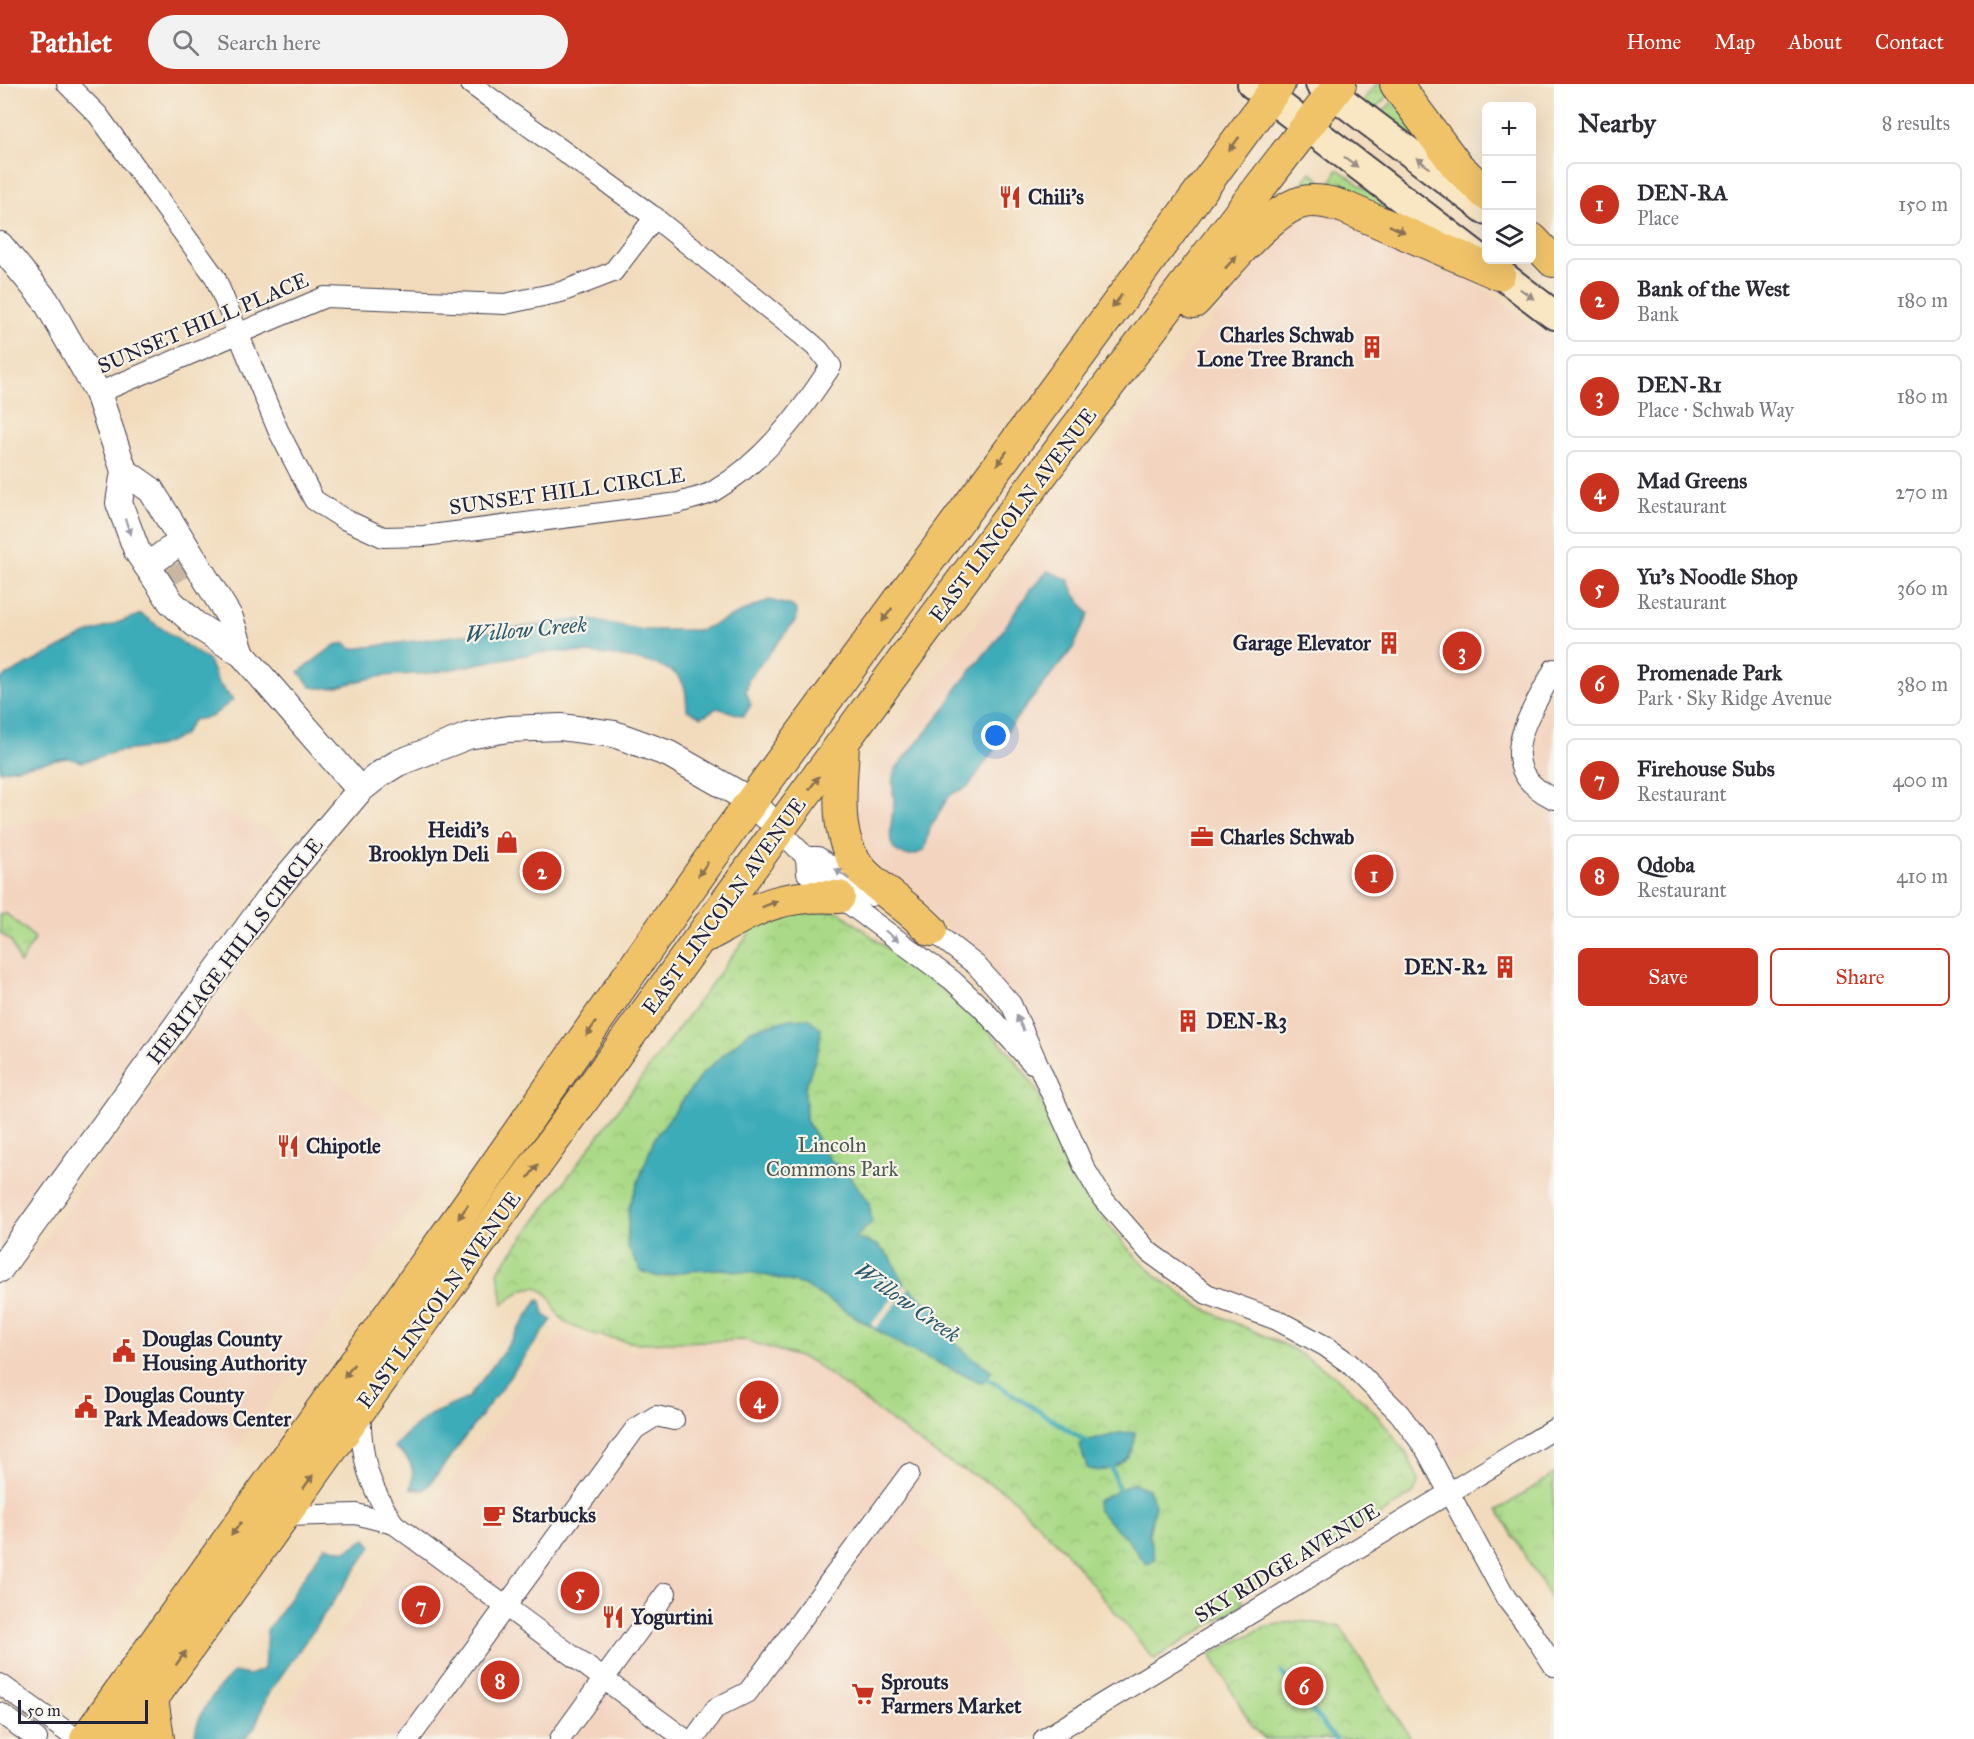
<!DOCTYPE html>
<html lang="en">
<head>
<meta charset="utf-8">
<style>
  body { margin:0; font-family:"IM FELL Great Primer",serif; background:#f2f2f3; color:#2b2b33 }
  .controls { position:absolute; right:18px; top:18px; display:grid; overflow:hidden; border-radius:9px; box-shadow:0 6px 24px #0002 }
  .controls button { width:54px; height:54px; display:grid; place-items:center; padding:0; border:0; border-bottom:2px solid #e1e1e2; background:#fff; color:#2b2b33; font:30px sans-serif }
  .scale { position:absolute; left:18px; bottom:15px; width:130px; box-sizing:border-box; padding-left:6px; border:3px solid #22223b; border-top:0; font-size:16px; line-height:21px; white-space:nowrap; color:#22223b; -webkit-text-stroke:4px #f7f3e8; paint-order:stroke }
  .you { position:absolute; left:996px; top:652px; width:21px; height:21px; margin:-15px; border:4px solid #fff; border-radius:50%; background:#1a73e8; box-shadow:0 0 0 9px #1a73e833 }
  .badge { display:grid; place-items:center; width:39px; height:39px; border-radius:50%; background:#c8321e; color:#fff; font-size:20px; font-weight:700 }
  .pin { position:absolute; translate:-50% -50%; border:3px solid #fff; box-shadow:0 2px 6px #0006 }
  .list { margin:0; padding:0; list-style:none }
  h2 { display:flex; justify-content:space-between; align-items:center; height:78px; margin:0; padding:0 24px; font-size:26px }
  h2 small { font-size:20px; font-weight:400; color:#7c7c81 }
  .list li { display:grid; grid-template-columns:39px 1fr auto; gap:18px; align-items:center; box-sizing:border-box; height:84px; margin:0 12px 12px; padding:0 12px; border:2px solid #e1e1e2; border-radius:9px }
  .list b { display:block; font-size:22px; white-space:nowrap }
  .list p { margin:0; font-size:20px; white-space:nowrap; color:#7c7c81 }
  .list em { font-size:20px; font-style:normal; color:#7c7c81 }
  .actions { display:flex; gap:12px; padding:18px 24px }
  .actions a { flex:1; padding:14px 0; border:2px solid #c8321e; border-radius:9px; text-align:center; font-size:21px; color:#c8321e }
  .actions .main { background:#c8321e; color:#fff }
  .icon { flex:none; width:33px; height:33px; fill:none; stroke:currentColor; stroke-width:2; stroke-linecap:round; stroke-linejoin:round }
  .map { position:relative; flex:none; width:1554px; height:1655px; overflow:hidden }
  header { display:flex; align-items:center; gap:36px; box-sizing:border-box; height:84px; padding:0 30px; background:#c8321e; color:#fff }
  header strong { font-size:28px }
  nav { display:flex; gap:33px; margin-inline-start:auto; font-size:21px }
  .search { width:420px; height:54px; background:#f2f2f3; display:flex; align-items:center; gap:15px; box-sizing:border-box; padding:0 21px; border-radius:33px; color:#7c7c81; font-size:22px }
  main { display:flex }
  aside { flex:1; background:#fff }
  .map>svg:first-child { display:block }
  .built { fill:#f3d4bf }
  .grass { fill:url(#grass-tufts); stroke:#667e61; stroke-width:1.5 }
  .park { fill:url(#park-crowns); stroke:#667e61; stroke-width:1.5 }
  .water { fill:#3cacb9; stroke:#2f677a; stroke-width:1.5 }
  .pier { fill:#f2dbbc }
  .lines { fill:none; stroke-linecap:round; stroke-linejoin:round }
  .stream { stroke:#3cacb9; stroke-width:5 }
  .tertiary-tunnel { stroke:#c8b6a2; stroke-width:26; stroke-dasharray:26 13; stroke-linecap:butt }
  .minor-casing { stroke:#413e4e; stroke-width:22 }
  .tertiary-casing { stroke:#413e4e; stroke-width:28 }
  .secondary-casing { stroke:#413e4e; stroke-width:32 }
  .primary-casing { stroke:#413e4e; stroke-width:34 }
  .minor { stroke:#fff; stroke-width:20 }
  .tertiary { stroke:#fff; stroke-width:26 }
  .secondary { stroke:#f9e7c3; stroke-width:28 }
  .primary { stroke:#f0c369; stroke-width:32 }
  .oneway { fill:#897252 }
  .oneway2 { fill:#988e86 }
  .oneway3 { fill:#9c9ca7 }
  .labels { text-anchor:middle; stroke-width:4.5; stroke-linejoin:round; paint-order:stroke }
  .poi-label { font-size:21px; font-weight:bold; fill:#22223b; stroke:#f7f3e8; text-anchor:start }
  .street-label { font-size:21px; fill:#22223b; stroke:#f7f3e8 }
  .park-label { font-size:21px; fill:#4b5952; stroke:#f7f3e8 }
  .water-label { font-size:22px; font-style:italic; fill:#2c596d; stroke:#f7f3e8 }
</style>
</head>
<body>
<header>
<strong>Pathlet</strong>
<div class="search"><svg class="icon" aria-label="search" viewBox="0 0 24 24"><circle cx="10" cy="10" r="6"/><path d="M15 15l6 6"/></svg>Search here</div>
<nav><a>Home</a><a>Map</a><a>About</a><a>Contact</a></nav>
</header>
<main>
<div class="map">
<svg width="1554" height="1655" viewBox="0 0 1554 1655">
  <defs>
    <pattern id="grass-tufts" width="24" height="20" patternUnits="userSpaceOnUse" patternTransform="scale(1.5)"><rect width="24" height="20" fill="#aada87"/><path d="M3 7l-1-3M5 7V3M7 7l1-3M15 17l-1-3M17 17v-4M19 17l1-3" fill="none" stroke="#92bb75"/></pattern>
    <pattern id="park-crowns" width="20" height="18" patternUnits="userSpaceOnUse" patternTransform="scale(1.5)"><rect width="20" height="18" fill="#aada87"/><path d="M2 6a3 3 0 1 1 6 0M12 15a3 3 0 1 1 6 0" fill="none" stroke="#92bb75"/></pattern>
  </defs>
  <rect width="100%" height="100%" fill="#f7f3e8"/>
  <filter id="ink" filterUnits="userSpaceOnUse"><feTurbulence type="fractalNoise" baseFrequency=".0167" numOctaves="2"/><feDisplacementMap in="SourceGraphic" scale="12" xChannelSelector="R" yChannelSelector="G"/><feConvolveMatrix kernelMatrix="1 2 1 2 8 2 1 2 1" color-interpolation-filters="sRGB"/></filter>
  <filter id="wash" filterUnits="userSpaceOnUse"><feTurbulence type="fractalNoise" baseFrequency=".008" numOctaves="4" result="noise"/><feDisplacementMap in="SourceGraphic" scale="24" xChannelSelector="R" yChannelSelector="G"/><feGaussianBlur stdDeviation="1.35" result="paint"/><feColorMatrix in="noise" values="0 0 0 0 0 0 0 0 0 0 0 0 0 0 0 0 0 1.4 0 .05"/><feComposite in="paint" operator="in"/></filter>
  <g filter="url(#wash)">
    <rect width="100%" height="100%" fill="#f2dbbc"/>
    <!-- built -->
    <g class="built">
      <polygon points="1313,124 1434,168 1554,257 1554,1315 1456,1374 1449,1374 1435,1365 1395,1310 1370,1283 1336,1256 1308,1239 1206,1193 1172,1168 1136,1133 1097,1076 1049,965 955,851 875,792 848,732 852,710 857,702 1048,440 1151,317 1286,138"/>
      <polygon points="144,709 193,715 269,747 288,760 0,1160 0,743 79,729"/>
      <polygon points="219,912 418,1056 429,1072 442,1081 57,1614 43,1616 0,1591 0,1220"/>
      <polygon points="560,1250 631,1268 654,1258 745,1256 811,1277 948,1377 917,1418 935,1433 916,1458 947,1484 997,1559 1044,1641 1023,1655 323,1655 283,1626"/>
      <polygon points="0,1639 22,1655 0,1655"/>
    </g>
    <!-- grass -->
    <g class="grass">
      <polygon points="1376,0 1384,0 1391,9 1374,26 1363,24 1365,14"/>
      <polygon points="1395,15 1452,83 1376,35"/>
      <polygon points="1337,86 1339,86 1410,137 1325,110"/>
      <polygon points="1311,88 1321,97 1318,109 1299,103"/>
      <polygon points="7,830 35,854 20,880 11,857 0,849 0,831"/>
      <polygon points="1554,1390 1554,1521 1498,1426"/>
    </g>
    <!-- park -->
    <g class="park">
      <path d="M837 826 965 923 1009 968 1035 1003 1084 1111 1131 1168 1159 1194 1202 1224 1291 1264 1335 1292 1365 1318 1387 1343 1406 1369 1419 1396 1414 1409 1278 1497 1271 1486 1253 1500 1239 1506 1244 1520 1154 1575 1063 1465 1006 1408 941 1374 811 1277 745 1256 637 1259C619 1256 572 1248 561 1234 549 1220 557 1213 536 1203L524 1205 503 1220 498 1187 753 844 769 831Z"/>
      <polygon points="1299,1537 1340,1542 1411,1655 1265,1655 1251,1641 1211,1570 1267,1542"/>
    </g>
    <!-- water -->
    <g class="water">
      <path d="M1048 487 1069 496 1074 509 1089 530 1073 564 1015 636 968 703 953 709 947 715 930 744 925 765C920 769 914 772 907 771 881 769 893 735 894 719 894 707 890 697 895 686L945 625 956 605 997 555 1030 506Z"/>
      <path d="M769 516 792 522 797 527 796 536 749 594 746 607 751 621 744 632 717 624 702 633 687 626C686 613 687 602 678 592 657 572 569 565 540 569 506 573 471 582 437 588 417 591 397 590 377 593 351 597 337 608 311 603L299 588 335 561 345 559 352 565 586 535 644 546H701Z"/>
      <polygon points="141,530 209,577 218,599 233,616 211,633 193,636 183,652 156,663 115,668 83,678 67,674 0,687 0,595 84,551"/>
      <polygon points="808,934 821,944 819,964 805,1004 806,1036 829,1075 846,1087 869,1119 872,1138 855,1154 877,1161 891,1174 904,1200 937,1227 944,1235 945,1245 950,1253 970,1272 992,1287 982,1299 906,1264 804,1201 760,1190 721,1185 688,1187 658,1193 641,1187 627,1161 629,1123 654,1055 702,990 751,946 790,935"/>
      <path d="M538 1216 541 1217 544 1231 552 1236 430 1400 424 1406 411 1405C416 1385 411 1374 394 1363L409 1347 430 1331 468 1314 502 1270Z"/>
      <path d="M1135 1348C1136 1375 1112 1391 1088 1385L1079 1360 1119 1349Z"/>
      <polygon points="1133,1399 1148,1405 1155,1420 1149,1450 1155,1475 1147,1481 1127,1455 1098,1427 1097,1417"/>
      <path d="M366 1455 372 1462 267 1612 255 1642 245 1655H195C194 1631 218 1604 234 1588L249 1591 264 1585 267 1547 325 1462 346 1467Z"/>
    </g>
    <!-- pier -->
    <polygon class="pier" points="904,1200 909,1204 876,1244 871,1241"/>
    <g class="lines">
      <!-- stream -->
      <g class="stream">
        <polyline points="984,1292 1090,1360"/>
        <polyline points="1110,1380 1121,1411"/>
        <polyline points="1282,1589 1335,1655"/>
      </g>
    </g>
  </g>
  <g filter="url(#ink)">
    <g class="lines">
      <!-- tertiary-tunnel -->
      <polyline class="tertiary-tunnel" points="177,479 186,494"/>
      <!-- minor casing -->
      <g class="minor-casing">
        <g id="minor">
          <path d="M67 0 98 31 215 193 278 346 314 416 344 435 383 453 424 452 679 419C690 415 704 413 714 407 764 377 800 330 831 282L819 266 803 252 650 130 471 0"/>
          <polyline points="98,309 325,213 505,220 561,208 613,188 655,133"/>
          <path d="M1554 585C1531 631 1488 683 1554 715"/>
          <polyline points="772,739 806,773"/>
          <polyline points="806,773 818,773 871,812"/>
          <polyline points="806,773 807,789 952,896 983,925 1032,979"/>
          <polyline points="921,844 931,846 976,881 1011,920 1085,1085 1103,1115 1149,1168 1207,1210 1277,1236 1325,1262 1350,1280 1399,1329 1425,1364 1506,1514 1532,1548 1554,1582"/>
          <path d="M360 1327C362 1377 367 1398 394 1440"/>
          <polyline points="284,1432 356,1430 394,1440 685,1655"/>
          <polyline points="0,1600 77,1655"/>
          <polyline points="0,1629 37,1655"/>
          <polyline points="409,1655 635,1345 656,1332 674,1336"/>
          <polyline points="560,1655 666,1509"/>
          <polyline points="694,1655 716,1624 748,1608 909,1390"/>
          <polyline points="1044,1655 1554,1345"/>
        </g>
      </g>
      <!-- tertiary casing -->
      <g class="tertiary-casing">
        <g id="tertiary">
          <polyline points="0,161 46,217 98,309 124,387 119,419 137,467 171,518 195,540 242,570 360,706"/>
          <polyline points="124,387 151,406 230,534 242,570"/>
          <polyline points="147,482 169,466"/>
          <polyline points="0,1185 270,813 360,706 380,690 398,679 468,652 508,645 561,643 614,650 669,670 751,717 766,732"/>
        </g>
      </g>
      <!-- secondary casing -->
      <g class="secondary-casing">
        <g id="secondary">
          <polyline points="1252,0 1554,231"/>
          <polyline points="1320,0 1486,126"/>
        </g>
      </g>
      <!-- primary casing -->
      <g class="primary-casing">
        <g id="primary">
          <polyline points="1396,0 1457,82 1486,110"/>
          <polyline points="1532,155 1553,177"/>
          <path d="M1194 218C1219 192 1269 125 1303 118 1317 115 1331 119 1344 123L1499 190"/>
          <path d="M843 659C842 703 830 758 867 792 888 811 911 825 931 846"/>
          <path d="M708 851C760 823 778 810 839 813"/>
          <polyline points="152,1614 158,1655"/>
          <polyline points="86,1655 458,1135 729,748 1279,0"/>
          <path d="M123 1655C523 1100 918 540 1340 0"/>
        </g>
      </g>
      <!-- minor -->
      <use href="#minor" class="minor"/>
      <!-- tertiary -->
      <use href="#tertiary" class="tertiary"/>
      <!-- secondary -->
      <use href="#secondary" class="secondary"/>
      <!-- primary -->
      <use href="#primary" class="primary"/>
    </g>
    <!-- one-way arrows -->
    <defs><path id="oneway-solid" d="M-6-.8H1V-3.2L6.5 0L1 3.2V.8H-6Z" transform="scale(1.5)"/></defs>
    <g class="oneway">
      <use href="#oneway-solid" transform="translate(1234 60) rotate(127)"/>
      <use href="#oneway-solid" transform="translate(1397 145) rotate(25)"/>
      <use href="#oneway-solid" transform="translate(1231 178) rotate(-47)"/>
      <use href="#oneway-solid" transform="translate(1117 217) rotate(127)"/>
      <use href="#oneway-solid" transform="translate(1002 374) rotate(126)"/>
      <use href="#oneway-solid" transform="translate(887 531) rotate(126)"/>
      <use href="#oneway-solid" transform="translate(814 699) rotate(-54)"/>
      <use href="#oneway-solid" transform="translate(703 785) rotate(125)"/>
      <use href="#oneway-solid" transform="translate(770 820) rotate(-22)"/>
      <use href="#oneway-solid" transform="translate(591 945) rotate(125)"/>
      <use href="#oneway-solid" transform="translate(533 1087) rotate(-54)"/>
      <use href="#oneway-solid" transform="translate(463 1128) rotate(125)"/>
      <use href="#oneway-solid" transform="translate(349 1287) rotate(126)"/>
      <use href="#oneway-solid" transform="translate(308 1398) rotate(-54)"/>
      <use href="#oneway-solid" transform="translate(236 1445) rotate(126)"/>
      <use href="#oneway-solid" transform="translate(181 1574) rotate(-54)"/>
    </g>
    <g class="oneway2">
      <use href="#oneway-solid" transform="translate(1351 78) rotate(37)"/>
      <use href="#oneway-solid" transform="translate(1423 79) rotate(-143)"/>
      <use href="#oneway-solid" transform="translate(1527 210) rotate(37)"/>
    </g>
    <g class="oneway3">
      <use href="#oneway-solid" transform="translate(128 443) rotate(69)"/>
      <use href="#oneway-solid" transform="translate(842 790) rotate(-144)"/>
      <use href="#oneway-solid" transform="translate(892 852) rotate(37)"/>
      <use href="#oneway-solid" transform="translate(1020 939) rotate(-115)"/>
    </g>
  </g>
  <!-- icons -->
  <defs>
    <g id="restaurant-bare" transform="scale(1.8)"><path d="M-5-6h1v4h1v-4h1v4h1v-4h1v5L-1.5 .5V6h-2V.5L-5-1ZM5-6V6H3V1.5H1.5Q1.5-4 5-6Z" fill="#c8321e" stroke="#f7f3e8" stroke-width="2.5" paint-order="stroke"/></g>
    <g id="building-bare" transform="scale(1.8)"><path d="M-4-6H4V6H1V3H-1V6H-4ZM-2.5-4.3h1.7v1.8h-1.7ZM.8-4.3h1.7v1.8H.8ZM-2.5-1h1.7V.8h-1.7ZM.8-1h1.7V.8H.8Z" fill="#c8321e" stroke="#f7f3e8" stroke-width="2.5" paint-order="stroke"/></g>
    <g id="office-bare" transform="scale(1.8)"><path d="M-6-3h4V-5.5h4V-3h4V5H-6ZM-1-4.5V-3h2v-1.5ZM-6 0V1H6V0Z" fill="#c8321e" stroke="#f7f3e8" stroke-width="2.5" paint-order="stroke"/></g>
    <g id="shop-bare" transform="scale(1.8)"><path d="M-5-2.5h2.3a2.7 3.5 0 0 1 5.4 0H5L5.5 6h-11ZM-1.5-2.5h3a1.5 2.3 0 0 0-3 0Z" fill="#c8321e" stroke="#f7f3e8" stroke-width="2.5" paint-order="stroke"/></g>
    <g id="civic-bare" transform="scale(1.8)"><path d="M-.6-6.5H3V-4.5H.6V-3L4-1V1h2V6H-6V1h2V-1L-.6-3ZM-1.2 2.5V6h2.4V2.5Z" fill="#c8321e" stroke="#f7f3e8" stroke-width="2.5" paint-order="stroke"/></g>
    <g id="cafe-bare" transform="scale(1.8)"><path d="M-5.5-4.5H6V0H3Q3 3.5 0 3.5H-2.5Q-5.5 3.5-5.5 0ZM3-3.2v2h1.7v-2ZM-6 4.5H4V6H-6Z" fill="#c8321e" stroke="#f7f3e8" stroke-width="2.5" paint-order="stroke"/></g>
    <g id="supermarket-bare" transform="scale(1.8)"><path d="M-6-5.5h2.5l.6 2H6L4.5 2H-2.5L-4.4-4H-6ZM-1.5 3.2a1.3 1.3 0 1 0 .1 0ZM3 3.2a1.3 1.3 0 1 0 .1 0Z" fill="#c8321e" stroke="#f7f3e8" stroke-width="2.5" paint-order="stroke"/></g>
  </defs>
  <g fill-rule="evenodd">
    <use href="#restaurant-bare" x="1010" y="113"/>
    <use href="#building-bare" x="1372" y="263"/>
    <use href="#building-bare" x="1389" y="559"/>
    <use href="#office-bare" x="1202" y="753"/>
    <use href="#shop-bare" x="507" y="758"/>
    <use href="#building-bare" x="1505" y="883"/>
    <use href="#building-bare" x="1188" y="937"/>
    <use href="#restaurant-bare" x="288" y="1062"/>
    <use href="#civic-bare" x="124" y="1267"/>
    <use href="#civic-bare" x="86" y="1323"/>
    <use href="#cafe-bare" x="494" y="1431"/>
    <use href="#restaurant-bare" x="613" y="1533"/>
    <use href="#supermarket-bare" x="863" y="1610"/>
  </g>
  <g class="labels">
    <!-- poi labels -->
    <g class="poi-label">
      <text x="1028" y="120">Chili's</text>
      <text x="1354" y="258" text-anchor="end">Charles Schwab<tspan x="1354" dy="24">Lone Tree Branch</tspan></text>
      <text x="1371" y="566" text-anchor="end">Garage Elevator</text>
      <text x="489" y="753" text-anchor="end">Heidi's<tspan x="489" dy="24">Brooklyn Deli</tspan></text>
      <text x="1220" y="760">Charles Schwab</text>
      <text x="1487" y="890" text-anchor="end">DEN-R2</text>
      <text x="1206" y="944">DEN-R3</text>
      <text x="306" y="1069">Chipotle</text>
      <text x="142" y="1262">Douglas County<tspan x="142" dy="24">Housing Authority</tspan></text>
      <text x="104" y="1318">Douglas County<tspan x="104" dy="24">Park Meadows Center</tspan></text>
      <text x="512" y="1438">Starbucks</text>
      <text x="631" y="1540">Yogurtini</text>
      <text x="881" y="1605">Sprouts<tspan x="881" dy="24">Farmers Market</tspan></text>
    </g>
    <!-- street labels -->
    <g class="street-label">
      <text transform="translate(203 239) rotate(-23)" y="7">SUNSET HILL PLACE</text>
      <text transform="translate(567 407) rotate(-8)" y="7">SUNSET HILL CIRCLE</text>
      <text transform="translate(1013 431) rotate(-53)" y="7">EAST LINCOLN AVENUE</text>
      <text transform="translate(724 822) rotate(-54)" y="7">EAST LINCOLN AVENUE</text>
      <text transform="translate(235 867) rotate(-53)" y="7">HERITAGE HILLS CIRCLE</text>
      <text transform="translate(439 1216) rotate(-54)" y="7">EAST LINCOLN AVENUE</text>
      <text transform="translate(1287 1479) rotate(-31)" y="7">SKY RIDGE AVENUE</text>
    </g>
    <!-- park labels -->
    <g class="park-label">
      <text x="832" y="1068">Lincoln<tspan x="832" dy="24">Commons Park</tspan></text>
    </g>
    <!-- water labels -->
    <g class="water-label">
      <text transform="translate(526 545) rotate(-5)" y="8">Willow Creek</text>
      <text transform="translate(908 1218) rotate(35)" y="8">Willow Creek</text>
    </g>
  </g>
</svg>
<div class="controls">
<button>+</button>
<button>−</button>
<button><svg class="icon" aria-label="layers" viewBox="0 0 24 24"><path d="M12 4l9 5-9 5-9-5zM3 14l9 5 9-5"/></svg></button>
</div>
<div class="scale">50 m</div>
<div class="you"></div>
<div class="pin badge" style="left:1374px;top:790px">1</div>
<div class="pin badge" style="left:542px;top:787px">2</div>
<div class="pin badge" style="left:1462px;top:567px">3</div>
<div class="pin badge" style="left:759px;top:1316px">4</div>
<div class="pin badge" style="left:580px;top:1507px">5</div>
<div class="pin badge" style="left:1304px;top:1602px">6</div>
<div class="pin badge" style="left:421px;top:1521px">7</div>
<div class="pin badge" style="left:500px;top:1596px">8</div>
</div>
<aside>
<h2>Nearby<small>8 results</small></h2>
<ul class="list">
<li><span class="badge">1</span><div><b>DEN-RA</b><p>Place</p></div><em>150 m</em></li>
<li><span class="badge">2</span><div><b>Bank of the West</b><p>Bank</p></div><em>180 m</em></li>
<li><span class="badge">3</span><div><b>DEN-R1</b><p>Place · Schwab Way</p></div><em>180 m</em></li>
<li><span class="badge">4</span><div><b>Mad Greens</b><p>Restaurant</p></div><em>270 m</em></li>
<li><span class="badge">5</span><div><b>Yu's Noodle Shop</b><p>Restaurant</p></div><em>360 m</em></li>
<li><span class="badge">6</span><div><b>Promenade Park</b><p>Park · Sky Ridge Avenue</p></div><em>380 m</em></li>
<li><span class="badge">7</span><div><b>Firehouse Subs</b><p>Restaurant</p></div><em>400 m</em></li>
<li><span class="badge">8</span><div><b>Qdoba</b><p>Restaurant</p></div><em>410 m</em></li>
</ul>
<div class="actions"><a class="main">Save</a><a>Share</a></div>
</aside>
</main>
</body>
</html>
